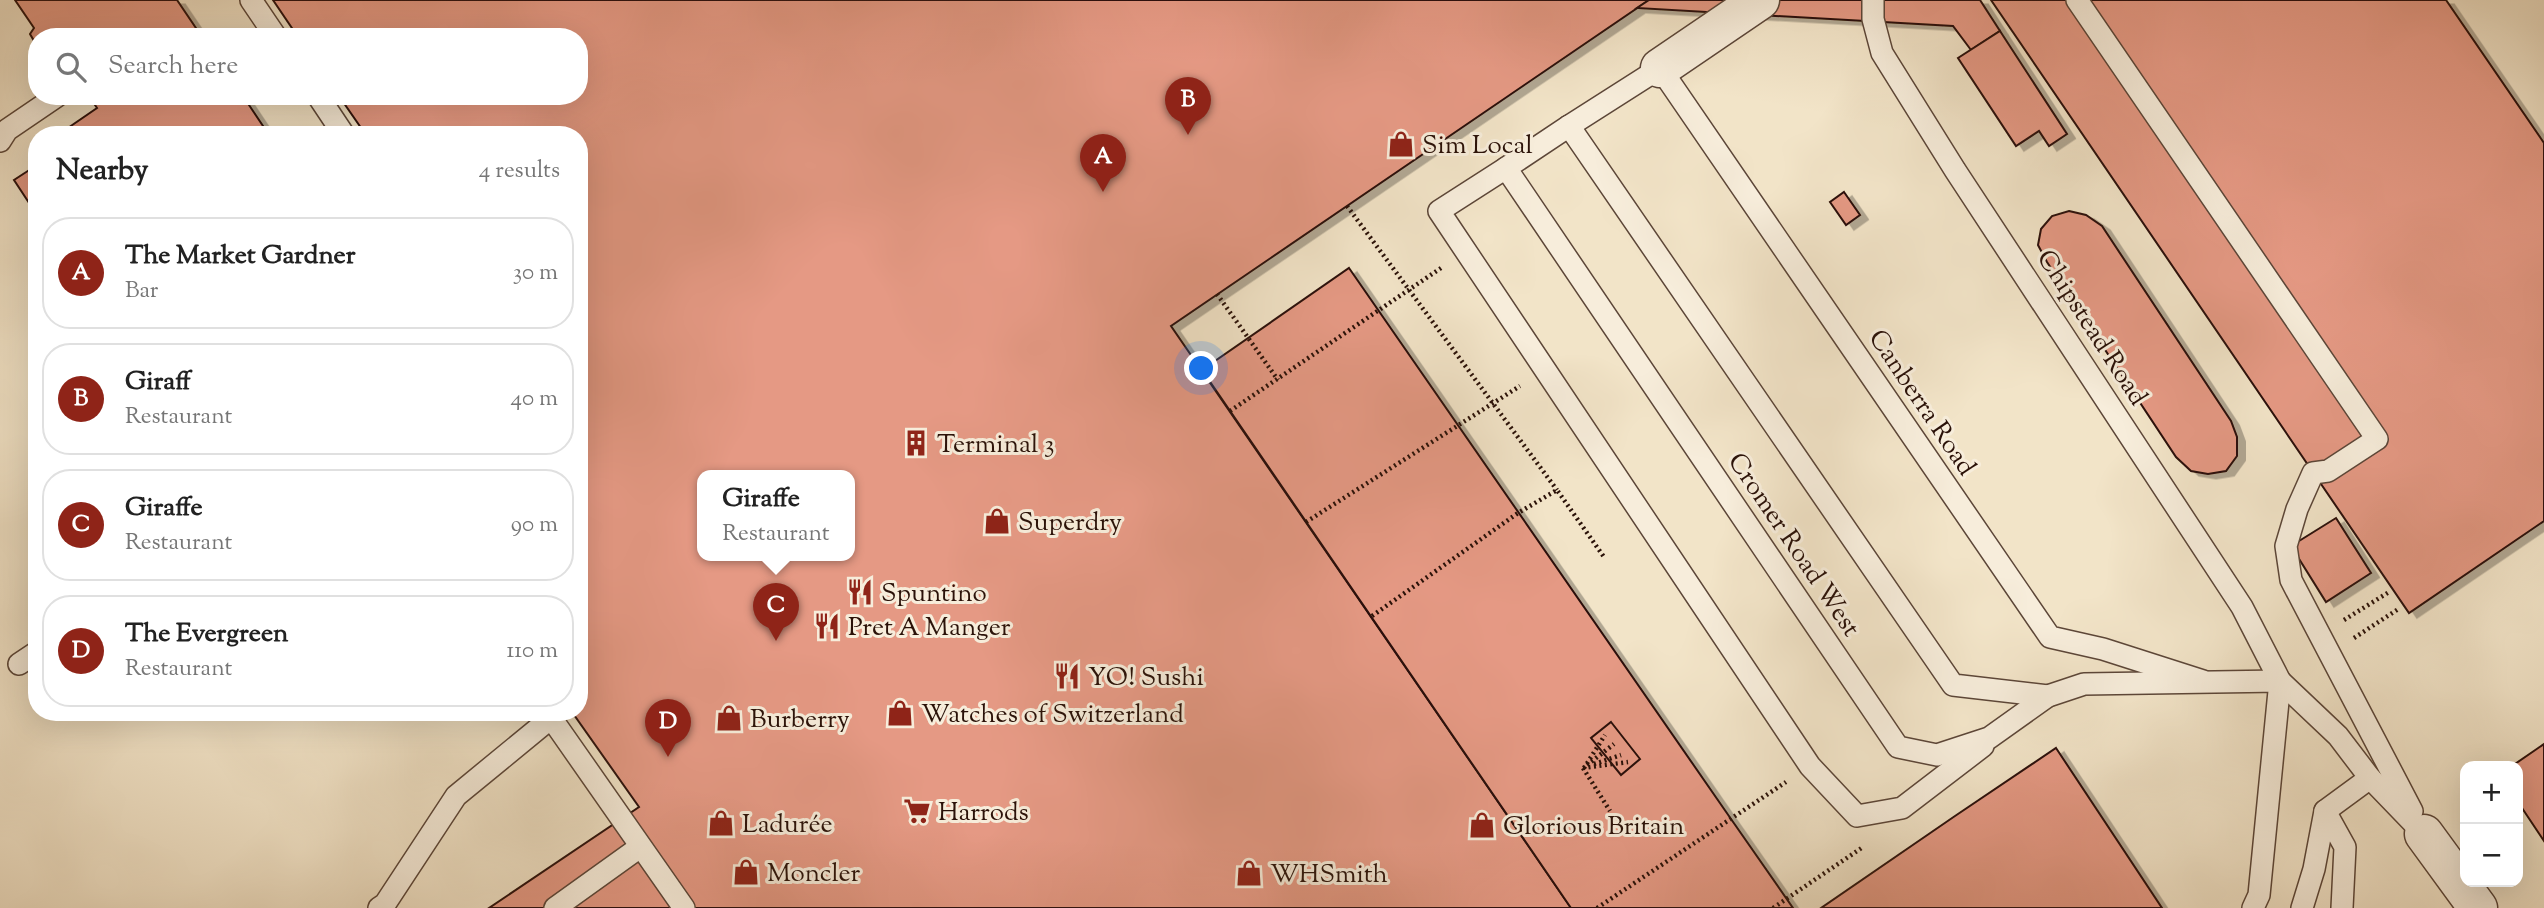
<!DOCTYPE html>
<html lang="en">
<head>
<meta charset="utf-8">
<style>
  body { margin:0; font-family:"Sorts Mill Goudy",serif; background:#f6f6f6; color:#222 }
  .controls { position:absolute; right:21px; bottom:21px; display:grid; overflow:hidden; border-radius:14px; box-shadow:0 7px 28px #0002 }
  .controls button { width:63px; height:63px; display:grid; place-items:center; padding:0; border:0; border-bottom:2px solid #e0e0e0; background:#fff; color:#222; font:35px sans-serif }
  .you { position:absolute; left:1202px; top:369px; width:24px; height:24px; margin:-18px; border:5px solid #fff; border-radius:50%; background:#1a73e8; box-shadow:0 0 0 10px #1a73e833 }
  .badge { display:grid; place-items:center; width:46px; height:46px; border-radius:50%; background:#8f2418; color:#fff; font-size:23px; font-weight:700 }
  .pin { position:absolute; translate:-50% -58px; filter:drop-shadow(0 2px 4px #0008) }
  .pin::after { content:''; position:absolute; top:37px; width:24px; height:21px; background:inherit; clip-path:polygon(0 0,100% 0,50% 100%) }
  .popup { position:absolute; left:697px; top:470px; width:158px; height:91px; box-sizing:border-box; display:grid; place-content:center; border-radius:14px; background:#fff; filter:drop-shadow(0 2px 5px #0005); font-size:23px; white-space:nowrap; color:#767676 }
  .popup b { font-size:26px; color:#222 }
  .popup::after { content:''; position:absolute; left:50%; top:100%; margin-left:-14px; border:14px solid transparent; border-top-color:#fff }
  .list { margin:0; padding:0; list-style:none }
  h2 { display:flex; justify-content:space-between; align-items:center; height:91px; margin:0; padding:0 28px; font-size:30px }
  h2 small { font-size:23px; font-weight:400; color:#767676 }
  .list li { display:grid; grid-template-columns:46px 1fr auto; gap:21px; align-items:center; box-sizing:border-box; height:112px; margin:0 14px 14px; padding:0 14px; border:2px solid #e0e0e0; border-radius:28px }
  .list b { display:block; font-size:26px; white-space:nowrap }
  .list p { margin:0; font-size:23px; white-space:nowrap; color:#767676 }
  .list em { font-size:23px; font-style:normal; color:#767676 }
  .icon { flex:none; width:38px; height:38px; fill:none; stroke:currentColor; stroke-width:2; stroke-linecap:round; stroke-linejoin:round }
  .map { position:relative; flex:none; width:2544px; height:908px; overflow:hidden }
  .search { position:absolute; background:#fff; box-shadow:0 7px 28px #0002; left:28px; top:28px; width:560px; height:77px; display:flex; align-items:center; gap:18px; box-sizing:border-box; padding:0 24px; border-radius:28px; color:#767676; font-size:26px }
  .panel { position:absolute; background:#fff; box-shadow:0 7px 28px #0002; left:28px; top:126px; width:560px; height:595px; border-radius:28px }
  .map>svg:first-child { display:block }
  .building { fill:#e59984; stroke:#2a1108; stroke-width:2; fill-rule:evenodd; filter:url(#shadow) }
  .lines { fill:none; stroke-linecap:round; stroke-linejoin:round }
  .lane-casing { stroke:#5c4638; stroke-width:24 }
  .street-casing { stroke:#5c4638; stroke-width:41 }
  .path { stroke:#2a1108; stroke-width:4.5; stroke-dasharray:2 3.5; stroke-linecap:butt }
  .lane { stroke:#f7eddb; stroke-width:21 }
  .street { stroke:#f7eddb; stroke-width:38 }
  .labels { text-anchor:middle; stroke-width:6; stroke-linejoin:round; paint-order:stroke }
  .poi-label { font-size:26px; fill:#2a1108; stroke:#f7eddb; text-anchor:start }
  .street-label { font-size:26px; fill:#2a1108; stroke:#f7eddb }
</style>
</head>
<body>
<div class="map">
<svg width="2544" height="908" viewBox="0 0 2544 908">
  <defs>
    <filter id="shadow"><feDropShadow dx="8" dy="4.5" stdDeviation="0" flood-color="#0004"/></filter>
  </defs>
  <rect width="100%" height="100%" fill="#f2e4c8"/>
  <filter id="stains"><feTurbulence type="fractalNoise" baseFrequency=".00286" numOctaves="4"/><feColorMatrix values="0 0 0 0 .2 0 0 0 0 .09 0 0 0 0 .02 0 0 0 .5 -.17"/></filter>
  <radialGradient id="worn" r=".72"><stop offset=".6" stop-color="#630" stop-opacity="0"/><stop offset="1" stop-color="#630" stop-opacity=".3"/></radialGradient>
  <!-- building -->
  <g class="building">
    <polygon points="15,0 177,0 202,37 37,37 37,46 30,34 34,28"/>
    <path d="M273 0H1649L1171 326 1571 908H489L639 807 572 712H579V135H366L339 96H579V37H298ZM702 475H850V555H702Z"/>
    <polygon points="1649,0 1980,0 2000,31 1971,50 1953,26 1637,8"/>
    <polygon points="1991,0 2446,0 2544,143 2544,521 2409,613"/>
    <polygon points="2000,31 2067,134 2049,146 2039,131 2016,146 1958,58"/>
    <polygon points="89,96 243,96 269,135 68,135 65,130 97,108"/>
    <polygon points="37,165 37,215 14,180"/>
    <polygon points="1844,192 1860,215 1846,225 1830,202"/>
    <polygon points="2069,211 2086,215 2102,226 2231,421 2237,437 2237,456 2226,471 2208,474 2191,471 2176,457 2047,262 2038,245 2041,229 2052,216"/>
    <polygon points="1349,268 1731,819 1793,908 1571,908 1202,370"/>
    <polygon points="2336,518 2371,573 2326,602 2291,546"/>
    <polygon points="1611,722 1640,759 1621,775 1591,738"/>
    <polygon points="2544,744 2544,841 2518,802 2518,766 2512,766"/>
    <polygon points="2056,748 2162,908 1821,908 1955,816"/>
  </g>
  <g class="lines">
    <!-- lane casing -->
    <g class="lane-casing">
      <g id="lane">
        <polyline points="251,0 276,37"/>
        <polyline points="1873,0 1873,19 1882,53 1955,170 2242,607 2280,681 2259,895 2253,908"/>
        <polyline points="2077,0 2377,439 2328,471 2313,473 2297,509 2286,546 2291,580 2412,811"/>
        <polyline points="318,96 344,135"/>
        <polyline points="1569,126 1506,168 1898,747 1937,755 1989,738 2048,696 2084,684 2280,681 2338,736 2370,778 2424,834"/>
        <polyline points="0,141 7,130 57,96"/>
        <polyline points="1506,168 1439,211 1810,766 1857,816 1902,808 1983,746"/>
        <polyline points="19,664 37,652"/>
        <polyline points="2048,696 1953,685 1569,126 1660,68 2050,637 2103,649 2203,681"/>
        <polyline points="547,712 684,908"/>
        <polyline points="2325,811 2345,847 2342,908"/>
        <polyline points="379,908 385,904 456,796 551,718"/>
        <polyline points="555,908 640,847"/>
        <polyline points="2302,908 2314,869 2325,811 2370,778"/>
      </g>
    </g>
    <!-- street casing -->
    <g class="street-casing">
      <g id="street">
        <polyline points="1660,68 1760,0"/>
        <polyline points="2424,834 2478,908"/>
      </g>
    </g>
    <!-- path -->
    <g class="path">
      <polyline points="1347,206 1557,490"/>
      <polyline points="1217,294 1278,380"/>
      <polyline points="1230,411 1441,268"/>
      <polyline points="1306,522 1520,386"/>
      <polyline points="1372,616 1518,513 1557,490 1604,557"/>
      <polyline points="2344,620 2389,592"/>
      <polyline points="2354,638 2400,608"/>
      <polyline points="1594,764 1621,755"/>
      <polyline points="1587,765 1614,744"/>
      <polyline points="1583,768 1610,811"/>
      <polyline points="1583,768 1628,762"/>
      <polyline points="1584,768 1605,735"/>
      <polyline points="1597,908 1786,782"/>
      <polyline points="1773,908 1863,847"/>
    </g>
    <!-- lane -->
    <use href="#lane" class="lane"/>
    <!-- street -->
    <use href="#street" class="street"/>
  </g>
  <!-- icons -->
  <defs>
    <g id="shop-bare" transform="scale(2.1)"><path d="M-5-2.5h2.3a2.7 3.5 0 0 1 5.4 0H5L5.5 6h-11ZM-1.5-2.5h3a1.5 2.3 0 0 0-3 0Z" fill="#8f2418" stroke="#f7eddb" stroke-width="2.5" paint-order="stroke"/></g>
    <g id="building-bare" transform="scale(2.1)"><path d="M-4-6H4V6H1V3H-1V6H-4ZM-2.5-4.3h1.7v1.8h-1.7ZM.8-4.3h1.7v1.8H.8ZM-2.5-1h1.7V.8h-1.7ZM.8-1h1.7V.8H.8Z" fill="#8f2418" stroke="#f7eddb" stroke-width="2.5" paint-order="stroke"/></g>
    <g id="restaurant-bare" transform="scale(2.1)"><path d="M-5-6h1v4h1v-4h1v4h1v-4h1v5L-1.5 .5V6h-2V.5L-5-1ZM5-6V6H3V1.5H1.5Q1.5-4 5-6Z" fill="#8f2418" stroke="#f7eddb" stroke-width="2.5" paint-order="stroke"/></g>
    <g id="supermarket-bare" transform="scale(2.1)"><path d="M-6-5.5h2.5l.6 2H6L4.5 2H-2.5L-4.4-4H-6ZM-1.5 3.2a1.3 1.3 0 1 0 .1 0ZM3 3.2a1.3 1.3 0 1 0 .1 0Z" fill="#8f2418" stroke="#f7eddb" stroke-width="2.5" paint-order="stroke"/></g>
  </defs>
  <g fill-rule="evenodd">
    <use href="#shop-bare" x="1401" y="144"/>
    <use href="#building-bare" x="916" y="443"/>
    <use href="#shop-bare" x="997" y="521"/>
    <use href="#restaurant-bare" x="860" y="592"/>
    <use href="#restaurant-bare" x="827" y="626"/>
    <use href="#restaurant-bare" x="1067" y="676"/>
    <use href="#shop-bare" x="900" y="713"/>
    <use href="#shop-bare" x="729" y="718"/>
    <use href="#supermarket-bare" x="917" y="811"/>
    <use href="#shop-bare" x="721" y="823"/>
    <use href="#shop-bare" x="1482" y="825"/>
    <use href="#shop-bare" x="746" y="872"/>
    <use href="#shop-bare" x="1249" y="873"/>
  </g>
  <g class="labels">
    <!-- poi labels -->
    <g class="poi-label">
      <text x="1422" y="153">Sim Local</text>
      <text x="937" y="452">Terminal 3</text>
      <text x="1018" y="530">Superdry</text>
      <text x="881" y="601">Spuntino</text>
      <text x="848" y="635">Pret A Manger</text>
      <text x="1088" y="685">YO! Sushi</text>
      <text x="921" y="722">Watches of Switzerland</text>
      <text x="750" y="727">Burberry</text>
      <text x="938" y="820">Harrods</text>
      <text x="742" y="832">Ladurée</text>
      <text x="1503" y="834">Glorious Britain</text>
      <text x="767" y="881">Moncler</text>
      <text x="1270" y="882">WHSmith</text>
    </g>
    <!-- street labels -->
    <g class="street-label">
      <text transform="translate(2093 327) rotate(57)" y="9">Chipstead Road</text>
      <text transform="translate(1923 402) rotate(56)" y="9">Canberra Road</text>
      <text transform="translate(1795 544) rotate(56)" y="9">Cromer Road West</text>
    </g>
  </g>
  <rect width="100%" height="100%" filter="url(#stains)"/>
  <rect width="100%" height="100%" fill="url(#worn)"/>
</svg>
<div class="controls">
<button>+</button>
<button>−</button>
</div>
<div class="you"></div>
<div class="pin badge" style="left:1103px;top:192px">A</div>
<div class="pin badge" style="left:1188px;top:135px">B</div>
<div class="pin badge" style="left:776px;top:641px">C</div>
<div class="popup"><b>Giraffe</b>Restaurant</div>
<div class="pin badge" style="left:668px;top:757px">D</div>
<div class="search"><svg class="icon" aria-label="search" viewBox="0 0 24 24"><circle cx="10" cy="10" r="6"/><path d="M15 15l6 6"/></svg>Search here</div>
<section class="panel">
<h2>Nearby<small>4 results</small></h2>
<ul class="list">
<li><span class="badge">A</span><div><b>The Market Gardner</b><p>Bar</p></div><em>30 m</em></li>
<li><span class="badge">B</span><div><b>Giraff</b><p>Restaurant</p></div><em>40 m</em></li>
<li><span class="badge">C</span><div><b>Giraffe</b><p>Restaurant</p></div><em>90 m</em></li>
<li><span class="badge">D</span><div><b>The Evergreen</b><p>Restaurant</p></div><em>110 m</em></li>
</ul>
</section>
</div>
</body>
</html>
